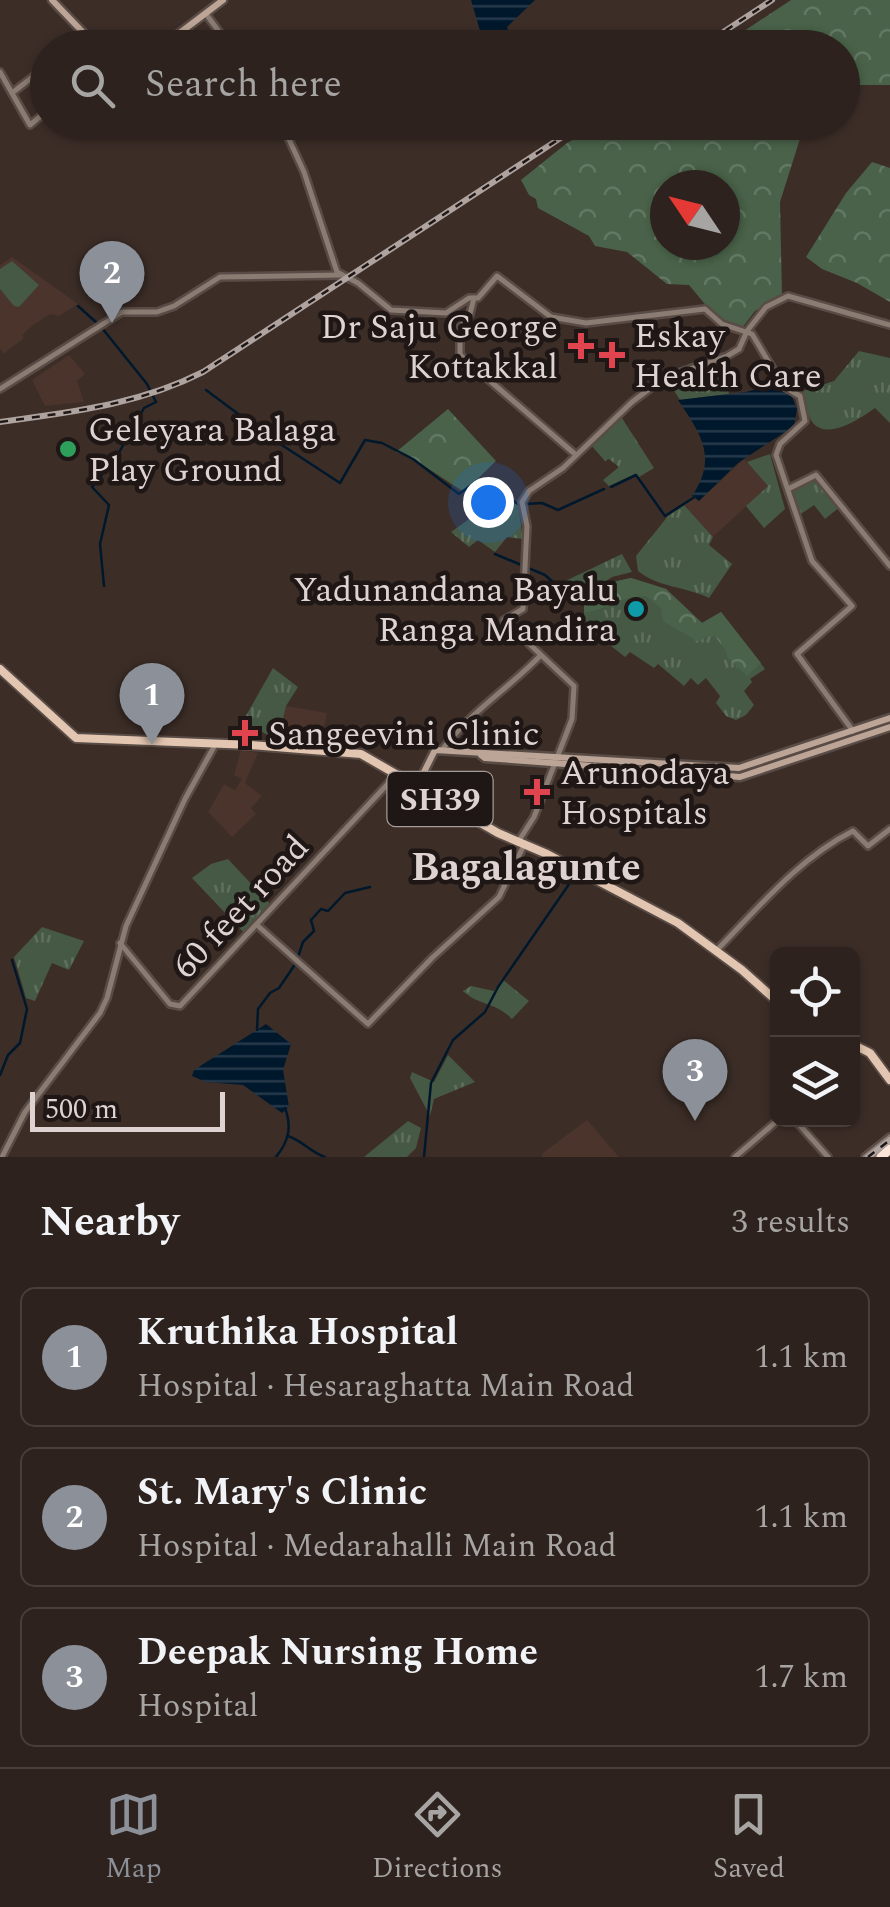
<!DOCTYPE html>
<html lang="en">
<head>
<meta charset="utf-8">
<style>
  body { margin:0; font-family:Spectral,serif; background:#352a26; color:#f1f3f6 }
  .controls { position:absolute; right:30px; bottom:30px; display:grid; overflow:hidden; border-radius:15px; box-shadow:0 2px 8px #0004 }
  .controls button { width:90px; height:90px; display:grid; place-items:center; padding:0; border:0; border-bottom:2px solid #483f3b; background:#2d221d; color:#f1f3f6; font:50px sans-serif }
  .compass { position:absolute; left:650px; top:170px; width:90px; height:90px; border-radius:50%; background:#2d221d; box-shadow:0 2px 8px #0004; rotate:305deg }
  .scale { position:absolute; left:30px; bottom:25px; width:195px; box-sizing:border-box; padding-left:10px; border:5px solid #ded3d0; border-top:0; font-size:28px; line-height:35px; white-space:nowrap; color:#ded3d0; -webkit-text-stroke:8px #1e1715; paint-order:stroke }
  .you { position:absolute; left:488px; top:502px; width:35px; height:35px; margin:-25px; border:8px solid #fff; border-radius:50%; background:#1a73e8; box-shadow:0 0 0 15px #1a73e833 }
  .badge { display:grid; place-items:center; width:65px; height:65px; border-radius:50%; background:#8c9099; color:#fff; font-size:32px; font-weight:700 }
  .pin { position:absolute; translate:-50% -82px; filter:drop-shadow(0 2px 5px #0008) }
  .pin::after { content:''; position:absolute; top:52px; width:35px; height:30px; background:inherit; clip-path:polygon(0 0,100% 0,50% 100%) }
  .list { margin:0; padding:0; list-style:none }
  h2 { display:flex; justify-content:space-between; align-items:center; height:130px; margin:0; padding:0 40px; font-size:42px }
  h2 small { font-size:32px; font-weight:400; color:#a7a4a4 }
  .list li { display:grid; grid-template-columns:65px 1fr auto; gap:30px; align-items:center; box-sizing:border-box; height:140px; margin:0 20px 20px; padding:0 20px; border:2px solid #483f3b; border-radius:15px }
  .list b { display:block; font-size:38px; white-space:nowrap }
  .list p { margin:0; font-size:32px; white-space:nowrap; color:#a7a4a4 }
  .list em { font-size:32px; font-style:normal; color:#a7a4a4 }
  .icon { flex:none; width:55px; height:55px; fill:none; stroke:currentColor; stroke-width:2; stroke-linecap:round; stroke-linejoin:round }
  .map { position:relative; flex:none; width:890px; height:1157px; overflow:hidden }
  .search { position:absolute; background:#2d221d; box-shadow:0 2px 8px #0004; left:30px; right:30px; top:30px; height:110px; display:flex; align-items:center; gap:25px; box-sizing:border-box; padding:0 35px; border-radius:55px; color:#a7a4a4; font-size:38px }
  .sheet { height:610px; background:#2d221d }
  nav { display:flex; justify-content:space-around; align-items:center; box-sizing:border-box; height:140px; border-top:2px solid #483f3b; background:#2d221d; font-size:28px; color:#a7a4a4 }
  nav a { display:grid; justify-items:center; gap:5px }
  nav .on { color:#8c9099 }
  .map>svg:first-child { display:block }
  .built { fill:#4a342c }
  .grass { fill:url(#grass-tufts) }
  .forest { fill:url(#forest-crowns); fill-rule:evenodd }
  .pitch { fill:#455944 }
  .water { fill:url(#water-rules) }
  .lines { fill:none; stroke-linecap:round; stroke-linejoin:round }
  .stream { stroke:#00182c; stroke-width:2.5 }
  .tertiary-casing { stroke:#594b45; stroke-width:10 }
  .secondary-casing { stroke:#594b45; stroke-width:11 }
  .primary-casing { stroke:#594b45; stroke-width:12 }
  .motorway-casing { stroke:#594b45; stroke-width:14 }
  .tertiary { stroke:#8a7c72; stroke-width:5 }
  .secondary { stroke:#bca596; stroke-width:6 }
  .primary { stroke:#e3c6b1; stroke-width:8 }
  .motorway { stroke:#fce6d8; stroke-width:9 }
  .rail-casing { stroke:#afa39f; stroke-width:6 }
  .rail { stroke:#1e1715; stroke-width:2.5; stroke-dasharray:8; stroke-linecap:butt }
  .health-dot { fill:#e0444e; stroke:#1e1715; stroke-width:4 }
  .leisure-dot { fill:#2e9e5b; stroke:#1e1715; stroke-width:4 }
  .culture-dot { fill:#0f9aa8; stroke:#1e1715; stroke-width:4 }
  .labels { text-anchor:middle; stroke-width:9; stroke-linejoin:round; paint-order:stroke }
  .shield { fill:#1e1715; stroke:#a49b98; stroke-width:2.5 }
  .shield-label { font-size:32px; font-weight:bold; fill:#ded3d0 }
  .poi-label { font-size:35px; fill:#ded3d0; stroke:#1e1715; text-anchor:start }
  .street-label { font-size:35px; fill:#ded3d0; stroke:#1e1715 }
  .quarter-label { font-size:40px; font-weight:bold; fill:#ded3d0; stroke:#1e1715 }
</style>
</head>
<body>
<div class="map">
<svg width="890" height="1157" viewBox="0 0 890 1157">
  <defs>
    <pattern id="grass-tufts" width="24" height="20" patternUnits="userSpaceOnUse" patternTransform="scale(2.5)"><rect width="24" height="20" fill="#455944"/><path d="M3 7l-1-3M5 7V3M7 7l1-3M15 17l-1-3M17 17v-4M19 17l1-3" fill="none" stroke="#5f705e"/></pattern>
    <pattern id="forest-crowns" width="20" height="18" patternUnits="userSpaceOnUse" patternTransform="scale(2.5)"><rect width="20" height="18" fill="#496249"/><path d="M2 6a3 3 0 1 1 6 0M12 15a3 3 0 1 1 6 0" fill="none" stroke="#637862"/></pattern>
    <pattern id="water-rules" width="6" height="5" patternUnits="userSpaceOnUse" patternTransform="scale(2.5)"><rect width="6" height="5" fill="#00182c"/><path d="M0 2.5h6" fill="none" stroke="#25394a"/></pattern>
  </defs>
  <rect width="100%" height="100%" fill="#3c2d27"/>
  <!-- built -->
  <g class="built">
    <polygon points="12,257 78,304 59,316 50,314 32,326 22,335 24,338 3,354 0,348 0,265"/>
    <polygon points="69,355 85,374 77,381 84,402 45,406 32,380"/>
    <polygon points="744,459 768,486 713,537 684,505 692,496 699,501"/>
    <polygon points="286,706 327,713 321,743 278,741"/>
    <polygon points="241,750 258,753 245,783 262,796 251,808 256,814 232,837 208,812 224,784 235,790 242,779 234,775"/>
    <polygon points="587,1120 619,1157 541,1157 544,1152"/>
  </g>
  <!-- grass -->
  <g class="grass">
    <path d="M859 351 890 358V423L875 408C862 417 829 441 813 423 807 416 805 400 803 391L834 381Z"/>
    <polygon points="710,366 711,372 725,377 729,394 680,400 666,378"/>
    <polygon points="620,415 654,468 639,477 635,474 609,486 603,480 619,467 609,459 605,461 590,444"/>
    <polygon points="770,454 785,509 764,528 746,506 768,486 747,462"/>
    <polygon points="816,477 841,506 825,519 814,505 798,516 790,491"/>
    <polygon points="488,488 518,504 523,539 507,537 495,552 478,540 469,547 451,532 476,514 483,504 479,500"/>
    <path d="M684 505 713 537 709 545 732 564 709 598C687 587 657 587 638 571L636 556 668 516Z"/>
    <polygon points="622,554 632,572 612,577 572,604 559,584"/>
    <polygon points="631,578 666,589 702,623 721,612 765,669 750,679 752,682 744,691 754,705 746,715 736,720 726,716 716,703 720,696 706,678 698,685 691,678 684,686 658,664 654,668 630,652 625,657 610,645 604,629 593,635 584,617 584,605 613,582"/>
    <polygon points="273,668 298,687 286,706 278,741 243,721"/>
    <polygon points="228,859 272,906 246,935 192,878 211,864"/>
    <polygon points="42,927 84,941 69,970 52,963 35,1001 26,998 14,957"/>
    <path d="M502 979 529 1001 512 1019C494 1001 479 1006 463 991L471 986 494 991Z"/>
    <polygon points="448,1055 475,1082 434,1099 430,1116 410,1078 412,1072 434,1082"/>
    <polygon points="408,1121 421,1128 416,1148 407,1157 364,1157"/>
  </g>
  <!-- forest -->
  <g class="forest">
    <polygon points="791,0 890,0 890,85 843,85 842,48 720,47"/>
    <path d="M604 123H805L780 202 782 295 755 311 742 328 719 321 689 285 667 284 627 252 595 246 589 236 538 208 536 199 529 195 521 180 567 143ZM665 185H725V245H665Z"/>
    <polygon points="872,162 890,168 890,302 857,283 822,269 806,257 846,193"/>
    <polygon points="448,409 496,461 464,492 412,458 396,452"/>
    <path d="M631 578 666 589 702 623 721 612 761 663 747 676 727 657 726 651 715 636 705 637 699 642 663 621 661 608 646 596C617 596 604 612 584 612V605L613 582Z"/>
  </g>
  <!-- pitch -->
  <polygon class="pitch" points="12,261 39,285 19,307 14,306 0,289 0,269"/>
  <!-- water -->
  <g class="water">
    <polygon points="471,0 535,0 507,27 514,47 489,48 481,34"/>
    <path d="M772 385 791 394 797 409 794 426 738 463 699 501 692 496C718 458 701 434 678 400L746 392Z"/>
    <polygon points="266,1024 291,1044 283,1070 289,1107 282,1113 243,1085 206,1082 192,1076 194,1070"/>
  </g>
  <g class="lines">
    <!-- stream -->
    <g class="stream">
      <polyline points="78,306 98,324"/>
      <polyline points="102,328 147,384 156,402 144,408 117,456 92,487 109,505 100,544 104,586"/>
      <polyline points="206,390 265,434 340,483 365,440 382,443 413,459 459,494 478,480 518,504"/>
      <polyline points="611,487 636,475 665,516 693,498"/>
      <polyline points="525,504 542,503 558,510 604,489"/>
      <polyline points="495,554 545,575 574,601"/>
      <polyline points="257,1030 258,1009 270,993 279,988 296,963 303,942 314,931 311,920 321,909 328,911 345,893 370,887"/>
      <polyline points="0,1075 8,1055 20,1043 27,1009 12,960"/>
      <path d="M288 1136C303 1141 310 1152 325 1157"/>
      <path d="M276 1157C289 1141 292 1127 285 1108"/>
      <polyline points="424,1157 431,1083 453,1040 485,1012 498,987 574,877"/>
    </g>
    <!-- tertiary casing -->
    <g class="tertiary-casing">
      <g id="tertiary">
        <polyline points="206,14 231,48"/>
        <polyline points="70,48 86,35"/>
        <polyline points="0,72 30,125 48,110"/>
        <polyline points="12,93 48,65"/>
        <polyline points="281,122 304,172 337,272 358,283 391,310 446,313 469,298 478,298 497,276 551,317 586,323 705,309 722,324 752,334 783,386 800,396 805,421 780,444 776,455 812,561 852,606 797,654 853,731"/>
        <polyline points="474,298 470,314 460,328 460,355 576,455"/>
        <polyline points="0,389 122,312 157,312 174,306 220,277 341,275"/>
        <polyline points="788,489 816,475 890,566"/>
        <path d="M442 750C470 712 508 689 540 656"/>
        <polyline points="518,842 534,817 572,719 574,686 504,620 523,609 527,526 522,502 529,491 563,468 632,402 664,378 727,356 739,349 747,331 766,307 788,296 890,325"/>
        <polyline points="257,925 368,1024 432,958 499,897 525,843"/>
        <polyline points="120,943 170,1004 180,1006 397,774"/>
        <path d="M716 951C758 908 799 858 853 831L868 846 890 829"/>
        <polyline points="795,1120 828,1157"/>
        <polyline points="2,1157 25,1112 100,1013 107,998 126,926 185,799 215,745"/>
        <polyline points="735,1157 778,1120"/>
        <polyline points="865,1157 890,1137"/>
        <polyline points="873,1157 890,1143"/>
      </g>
    </g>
    <!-- secondary casing -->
    <g class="secondary-casing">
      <g id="secondary">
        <polyline points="52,0 98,48"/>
        <polyline points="160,48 223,0"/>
        <polyline points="481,755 485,758 740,777 890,727"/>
        <polyline points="415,790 435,750 739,768 890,718"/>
      </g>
    </g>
    <!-- primary casing -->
    <g class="primary-casing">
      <g id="primary">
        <polyline points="0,669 76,738 251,745 361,754 498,833 547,854 678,923 742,970 778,1002"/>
        <polyline points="852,1044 870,1053 890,1080"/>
      </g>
    </g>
    <!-- motorway casing -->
    <g class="motorway-casing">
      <polyline id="motorway" points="881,1157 890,1149"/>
    </g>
    <!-- tertiary -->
    <use href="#tertiary" class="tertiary"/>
    <!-- secondary -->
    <use href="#secondary" class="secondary"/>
    <!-- primary -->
    <use href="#primary" class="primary"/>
    <!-- motorway -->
    <use href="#motorway" class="motorway"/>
    <!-- rail casing -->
    <g class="rail-casing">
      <g id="rail">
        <polyline points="699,48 772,0"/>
        <path d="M0 422C71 412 138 405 203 372L585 122"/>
        <polyline points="868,1157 890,1140"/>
      </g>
    </g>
    <!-- rail -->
    <use href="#rail" class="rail"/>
  </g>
  <!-- markers -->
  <g class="health-dot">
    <path d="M576 331h10v10h10v10h-10v10h-10v-10h-10v-10h10z"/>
    <path d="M607 340h10v10h10v10h-10v10h-10v-10h-10v-10h10z"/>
    <path d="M240 718h10v10h10v10h-10v10h-10v-10h-10v-10h10z"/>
    <path d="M532 777h10v10h10v10h-10v10h-10v-10h-10v-10h10z"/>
  </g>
  <circle class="leisure-dot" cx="68" cy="449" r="10"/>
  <circle class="culture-dot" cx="636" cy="609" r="10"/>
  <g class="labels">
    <!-- shield labels -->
    <rect class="shield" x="387.5" y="772" width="105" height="54" rx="8"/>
    <g class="shield-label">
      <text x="440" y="810">SH39</text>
    </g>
    <!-- poi labels -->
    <g class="poi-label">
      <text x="558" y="338" text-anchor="end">Dr Saju George<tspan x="558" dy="40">Kottakkal</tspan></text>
      <text x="634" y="347">Eskay<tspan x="634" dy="40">Health Care</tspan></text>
      <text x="88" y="441">Geleyara Balaga<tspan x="88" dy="40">Play Ground</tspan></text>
      <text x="616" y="601" text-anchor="end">Yadunandana Bayalu<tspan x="616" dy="40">Ranga Mandira</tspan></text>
      <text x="268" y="745">Sangeevini Clinic</text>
      <text x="560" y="784">Arunodaya<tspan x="560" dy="40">Hospitals</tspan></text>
    </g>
    <!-- street labels -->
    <g class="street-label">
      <text transform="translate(240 906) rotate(-47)" y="12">60 feet road</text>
    </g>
    <!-- quarter labels -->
    <g class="quarter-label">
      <text x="526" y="880">Bagalagunte</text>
    </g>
  </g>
</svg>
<div class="controls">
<button><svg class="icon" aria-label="locate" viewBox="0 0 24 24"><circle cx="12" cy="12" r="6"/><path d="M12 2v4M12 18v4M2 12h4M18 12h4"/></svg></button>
<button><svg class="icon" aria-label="layers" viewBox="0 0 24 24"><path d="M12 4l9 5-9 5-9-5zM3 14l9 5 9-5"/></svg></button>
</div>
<svg class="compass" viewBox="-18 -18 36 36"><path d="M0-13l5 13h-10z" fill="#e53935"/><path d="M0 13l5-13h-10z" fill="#a7a4a4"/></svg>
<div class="scale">500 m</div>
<div class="you"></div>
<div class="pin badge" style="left:152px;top:745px">1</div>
<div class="pin badge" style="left:112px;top:323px">2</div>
<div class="pin badge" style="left:695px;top:1121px">3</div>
<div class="search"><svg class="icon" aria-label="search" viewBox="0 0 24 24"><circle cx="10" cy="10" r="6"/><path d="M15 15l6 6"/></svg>Search here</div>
</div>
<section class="sheet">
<h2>Nearby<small>3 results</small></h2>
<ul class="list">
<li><span class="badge">1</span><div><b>Kruthika Hospital</b><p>Hospital · Hesaraghatta Main Road</p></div><em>1.1 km</em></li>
<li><span class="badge">2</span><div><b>St. Mary's Clinic</b><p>Hospital · Medarahalli Main Road</p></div><em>1.1 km</em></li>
<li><span class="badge">3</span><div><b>Deepak Nursing Home</b><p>Hospital</p></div><em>1.7 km</em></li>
</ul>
</section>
<nav>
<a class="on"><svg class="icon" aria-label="map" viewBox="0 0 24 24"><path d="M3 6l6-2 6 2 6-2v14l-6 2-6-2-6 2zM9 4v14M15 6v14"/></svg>Map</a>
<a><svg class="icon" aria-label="directions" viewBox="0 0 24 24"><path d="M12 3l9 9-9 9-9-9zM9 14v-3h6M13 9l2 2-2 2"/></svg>Directions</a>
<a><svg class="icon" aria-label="saved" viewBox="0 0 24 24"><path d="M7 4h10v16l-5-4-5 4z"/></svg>Saved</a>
</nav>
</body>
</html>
